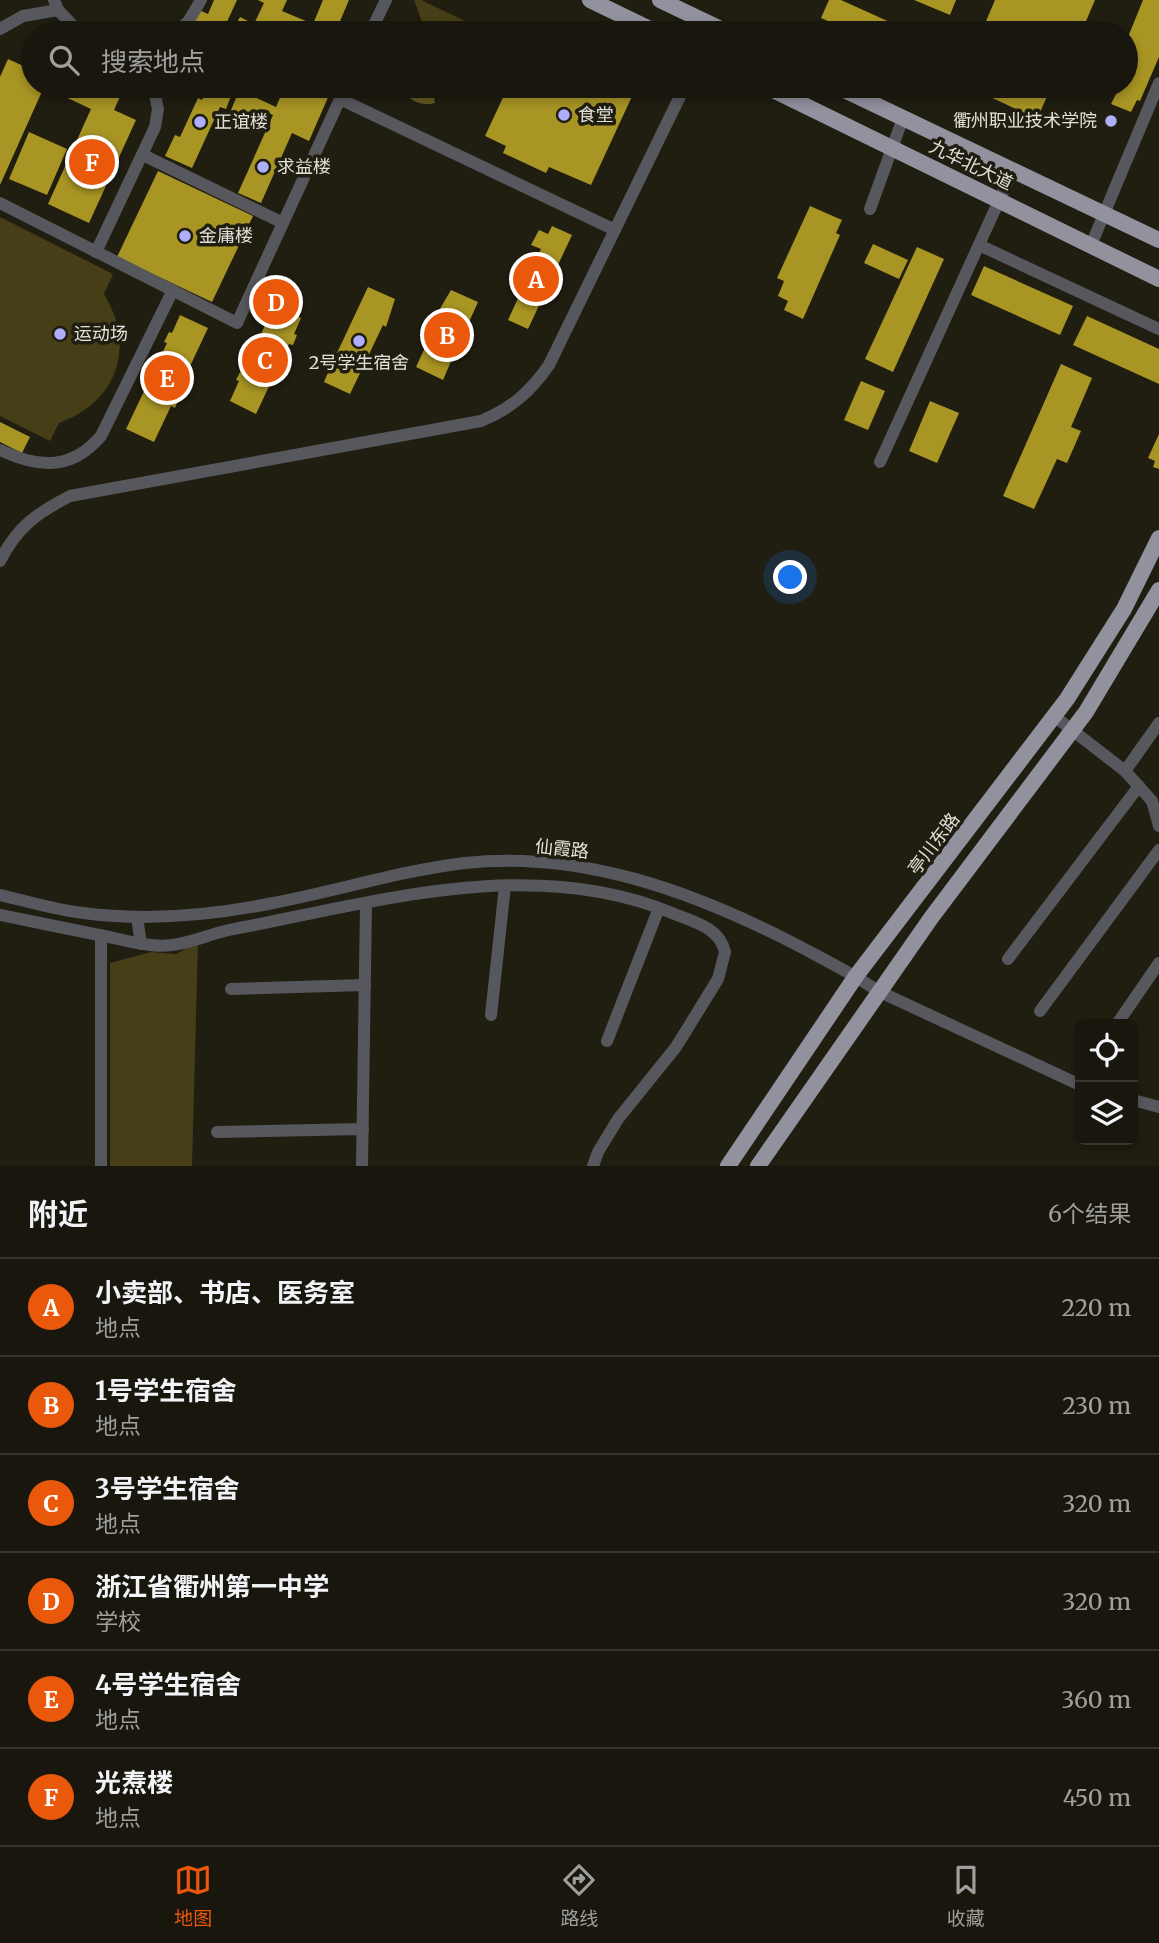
<!DOCTYPE html>
<html lang="zh">
<head>
<meta charset="utf-8">
<style>
  body { margin:0; font-family:Merriweather,"Noto Sans SC",serif; background:#25231b; color:#f1f3f6 }
  .controls { position:absolute; right:21px; bottom:21px; display:grid; overflow:hidden; border-radius:10px; box-shadow:0 4px 10px #0003 }
  .controls button { width:63px; height:63px; display:grid; place-items:center; padding:0; border:0; border-bottom:2px solid #36352e; background:#18160d; color:#f1f3f6; font:35px sans-serif }
  .you { position:absolute; left:791px; top:578px; width:24px; height:24px; margin:-18px; border:5px solid #fff; border-radius:50%; background:#1a73e8; box-shadow:0 0 0 10px #1a73e833 }
  .badge { display:grid; place-items:center; width:46px; height:46px; border-radius:50%; background:#ea580c; color:#fff; font-size:23px; font-weight:700 }
  .pin { position:absolute; translate:-50% -50%; border:4px solid #fff; box-shadow:0 2px 7px #0006 }
  .list { margin:0; padding:0; list-style:none }
  h2 { display:flex; justify-content:space-between; align-items:center; height:91px; margin:0; padding:0 28px; font-size:30px }
  h2 small { font-size:23px; font-weight:400; color:#9f9f9d }
  .list li { display:grid; grid-template-columns:46px 1fr auto; gap:21px; align-items:center; box-sizing:border-box; height:98px; padding:0 28px; border-top:2px solid #36352e }
  .list b { display:block; font-size:26px; white-space:nowrap }
  .list p { margin:0; font-size:23px; white-space:nowrap; color:#9f9f9d }
  .list em { font-size:23px; font-style:normal; color:#9f9f9d }
  .icon { flex:none; width:38px; height:38px; fill:none; stroke:currentColor; stroke-width:2; stroke-linecap:round; stroke-linejoin:round }
  .map { position:relative; flex:none; width:1159px; height:1166px; overflow:hidden }
  .search { position:absolute; background:#18160d; box-shadow:0 4px 10px #0003; left:21px; right:21px; top:21px; height:77px; display:flex; align-items:center; gap:18px; box-sizing:border-box; padding:0 24px; border-radius:38px; color:#9f9f9d; font-size:26px }
  .sheet { height:679px; background:#18160d }
  nav { display:flex; justify-content:space-around; align-items:center; box-sizing:border-box; height:98px; border-top:2px solid #36352e; background:#18160d; font-size:19px; color:#9f9f9d }
  nav a { display:grid; justify-items:center; gap:4px }
  nav .on { color:#ea580c }
  .map>svg:first-child { display:block }
  .green { fill:#453e16 }
  .water { fill:#645a22 }
  .building { fill:#a89524 }
  .lines { fill:none; stroke-linecap:round; stroke-linejoin:round }
  .minor { stroke:#57575e; stroke-width:12 }
  .major { stroke:#92929f; stroke-width:16 }
  .poi-dot { fill:#afaefa; stroke:#201d11; stroke-width:2.5 }
  .labels { text-anchor:middle; stroke-width:7; stroke-linejoin:round; paint-order:stroke }
  .poi-label { font-size:18px; fill:#e2e0d8; stroke:#201d11; text-anchor:start }
  .street-label { font-size:18px; fill:#e2e0d8; stroke:#201d11 }
</style>
</head>
<body>
<div class="map">
<svg width="1159" height="1166" viewBox="0 0 1159 1166">
  <rect width="100%" height="100%" fill="#201d11"/>
  <!-- green -->
  <g class="green">
    <polygon points="414,0 421,0 488,32 426,33"/>
    <path d="M0 217 113 274 104 294C136 346 118 402 59 423L50 441 0 416Z"/>
    <polygon points="198,942 192,1166 110,1166 110,963 151,952 176,954"/>
  </g>
  <!-- water -->
  <path class="water" d="M397 86H447L444 92 434 99 435 103C418 108 407 97 397 86Z"/>
  <!-- building -->
  <g class="building">
    <polygon points="214,0 237,0 226,24 234,28 240,17 254,24 264,3 258,0 287,0 282,11 313,24 323,0 349,0 335,33 304,33 277,22 272,33 188,33 199,10 208,14"/>
    <polygon points="829,0 841,0 914,33 855,33 821,18"/>
    <polygon points="914,0 956,0 950,15"/>
    <polygon points="995,0 1095,0 1081,33 981,33"/>
    <polygon points="1143,0 1159,0 1159,57 1140,101 1137,100 1131,112 1111,104 1116,94 1105,90 1107,86 1126,86 1126,42"/>
    <polygon points="8,59 30,69 33,61 33,86 88,86 87,88 98,93 102,86 114,86 123,90 114,110 136,120 89,223 48,204 91,109 44,87 0,185 0,77"/>
    <polygon points="208,86 236,86 235,88 276,107 285,86 333,86 309,141 292,133 261,203 238,193 273,115 260,109 255,120 231,110 236,98 231,96 226,109 220,107 192,168 165,156 175,135 180,137 198,98 202,100"/>
    <polygon points="500,86 619,86 634,92 591,185 549,167 546,173 503,153 506,146 485,136 506,91"/>
    <polygon points="967,86 1034,86 1049,92 1037,119"/>
    <polygon points="29,132 67,149 47,195 9,179"/>
    <polygon points="158,171 253,216 212,302 117,257"/>
    <polygon points="810,206 842,220 836,233 840,235 803,319 784,310 788,301 778,296 784,281 777,278"/>
    <polygon points="552,226 572,235 528,329 508,320 526,281 517,276 524,260 533,265 541,249 531,245 539,230 548,234"/>
    <polygon points="873,244 908,260 899,279 864,263"/>
    <polygon points="917,247 944,259 893,372 865,359"/>
    <polygon points="984,266 1073,306 1060,335 971,295"/>
    <polygon points="368,287 395,299 386,327 383,325 350,394 324,382 332,363 329,361 334,351 337,353"/>
    <polygon points="451,290 478,302 457,349 460,350 455,360 452,359 443,380 416,367 441,313 438,312"/>
    <polygon points="274,306 301,318 294,334 297,335 293,345 289,344 256,414 230,401 239,381 236,380 241,370 244,371"/>
    <polygon points="180,315 208,328 176,396 179,398 175,408 171,406 154,442 126,429 167,343 164,342 169,332 172,333"/>
    <polygon points="1087,316 1159,349 1159,384 1073,345"/>
    <polygon points="1061,364 1092,378 1071,427 1081,431 1067,463 1057,459 1034,509 1003,496"/>
    <polygon points="861,381 885,391 868,430 844,420"/>
    <polygon points="930,401 959,413 937,463 909,451"/>
    <polygon points="0,422 30,437 22,453 0,442"/>
    <polygon points="1159,434 1159,469 1153,467 1155,461 1148,458"/>
  </g>
  <g class="lines">
    <!-- minor -->
    <g class="minor">
      <polyline points="54,0 58,10 80,33"/>
      <polyline points="0,29 23,16 58,10"/>
      <polyline points="174,33 188,22 201,0"/>
      <polyline points="370,33 386,0"/>
      <polyline points="340,99 615,230"/>
      <polyline points="143,155 283,223"/>
      <polyline points="0,203 237,323 346,86"/>
      <polyline points="870,209 903,118"/>
      <polyline points="979,245 1159,329"/>
      <polyline points="1091,245 1159,83"/>
      <polyline points="96,252 155,127 158,109 153,86"/>
      <path d="M0 450C38 468 71 471 101 436L173 290"/>
      <polyline points="880,462 1013,170"/>
      <path d="M0 561C17 527 37 513 70 496L481 421C512 408 530 392 549 365L685 86"/>
      <polyline points="1054,716 1125,771 1152,801 1159,826"/>
      <polyline points="1125,771 1159,723"/>
      <path d="M0 895C27 901 55 910 83 913 144 921 207 916 268 904 334 892 398 871 465 863 581 850 694 892 795 944 823 959 852 973 878 991L1080 1085"/>
      <path d="M0 915C35 922 69 929 104 936 126 940 150 948 172 945 191 943 210 934 229 930 372 903 531 854 672 913 694 922 719 927 725 952L718 979 676 1047 618 1119 598 1152 593 1166"/>
      <polyline points="137,917 141,944"/>
      <polyline points="1008,959 1139,786"/>
      <polyline points="231,989 365,985"/>
      <polyline points="1040,1011 1159,850"/>
      <polyline points="491,1015 505,886"/>
      <polyline points="1117,1024 1159,963"/>
      <polyline points="607,1041 659,908"/>
      <polyline points="1133,1100 1159,1107"/>
      <polyline points="217,1132 363,1129"/>
      <polyline points="101,1166 101,935"/>
      <polyline points="362,1166 366,904"/>
    </g>
    <!-- major -->
    <g class="major">
      <polyline points="590,0 658,33"/>
      <polyline points="660,0 729,33"/>
      <polyline points="765,86 1159,279"/>
      <polyline points="836,86 1159,240"/>
      <polyline points="728,1166 856,976 1067,699 1124,609 1159,538"/>
      <polyline points="758,1166 931,918 1086,712 1159,590"/>
    </g>
  </g>
  <!-- markers -->
  <g class="poi-dot">
    <circle cx="564" cy="115" r="7"/>
    <circle cx="1111" cy="121" r="7"/>
    <circle cx="200" cy="122" r="7"/>
    <circle cx="263" cy="167" r="7"/>
    <circle cx="185" cy="236" r="7"/>
    <circle cx="60" cy="334" r="7"/>
    <circle cx="359" cy="341" r="7"/>
  </g>
  <g class="labels">
    <!-- poi labels -->
    <g class="poi-label">
      <text x="578" y="121">食堂</text>
      <text x="1097" y="127" text-anchor="end">衢州职业技术学院</text>
      <text x="214" y="128">正谊楼</text>
      <text x="277" y="173">求益楼</text>
      <text x="199" y="242">金庸楼</text>
      <text x="74" y="340">运动场</text>
      <text x="359" y="369" text-anchor="middle">2号学生宿舍</text>
    </g>
    <!-- street labels -->
    <g class="street-label">
      <text transform="translate(971 165) rotate(26)" y="6">九华北大道</text>
      <text transform="translate(934 844) rotate(-53)" y="6">亭川东路</text>
      <text transform="translate(562 849) rotate(6)" y="6">仙霞路</text>
    </g>
  </g>
</svg>
<div class="controls">
<button><svg class="icon" aria-label="locate" viewBox="0 0 24 24"><circle cx="12" cy="12" r="6"/><path d="M12 2v4M12 18v4M2 12h4M18 12h4"/></svg></button>
<button><svg class="icon" aria-label="layers" viewBox="0 0 24 24"><path d="M12 4l9 5-9 5-9-5zM3 14l9 5 9-5"/></svg></button>
</div>
<div class="you"></div>
<div class="pin badge" style="left:536px;top:279px">A</div>
<div class="pin badge" style="left:447px;top:335px">B</div>
<div class="pin badge" style="left:265px;top:360px">C</div>
<div class="pin badge" style="left:276px;top:302px">D</div>
<div class="pin badge" style="left:167px;top:378px">E</div>
<div class="pin badge" style="left:92px;top:162px">F</div>
<div class="search"><svg class="icon" aria-label="search" viewBox="0 0 24 24"><circle cx="10" cy="10" r="6"/><path d="M15 15l6 6"/></svg>搜索地点</div>
</div>
<section class="sheet">
<h2>附近<small>6个结果</small></h2>
<ul class="list">
<li><span class="badge">A</span><div><b>小卖部、书店、医务室</b><p>地点</p></div><em>220 m</em></li>
<li><span class="badge">B</span><div><b>1号学生宿舍</b><p>地点</p></div><em>230 m</em></li>
<li><span class="badge">C</span><div><b>3号学生宿舍</b><p>地点</p></div><em>320 m</em></li>
<li><span class="badge">D</span><div><b>浙江省衢州第一中学</b><p>学校</p></div><em>320 m</em></li>
<li><span class="badge">E</span><div><b>4号学生宿舍</b><p>地点</p></div><em>360 m</em></li>
<li><span class="badge">F</span><div><b>光焘楼</b><p>地点</p></div><em>450 m</em></li>
</ul>
</section>
<nav>
<a class="on"><svg class="icon" aria-label="map" viewBox="0 0 24 24"><path d="M3 6l6-2 6 2 6-2v14l-6 2-6-2-6 2zM9 4v14M15 6v14"/></svg>地图</a>
<a><svg class="icon" aria-label="directions" viewBox="0 0 24 24"><path d="M12 3l9 9-9 9-9-9zM9 14v-3h6M13 9l2 2-2 2"/></svg>路线</a>
<a><svg class="icon" aria-label="saved" viewBox="0 0 24 24"><path d="M7 4h10v16l-5-4-5 4z"/></svg>收藏</a>
</nav>
</body>
</html>
